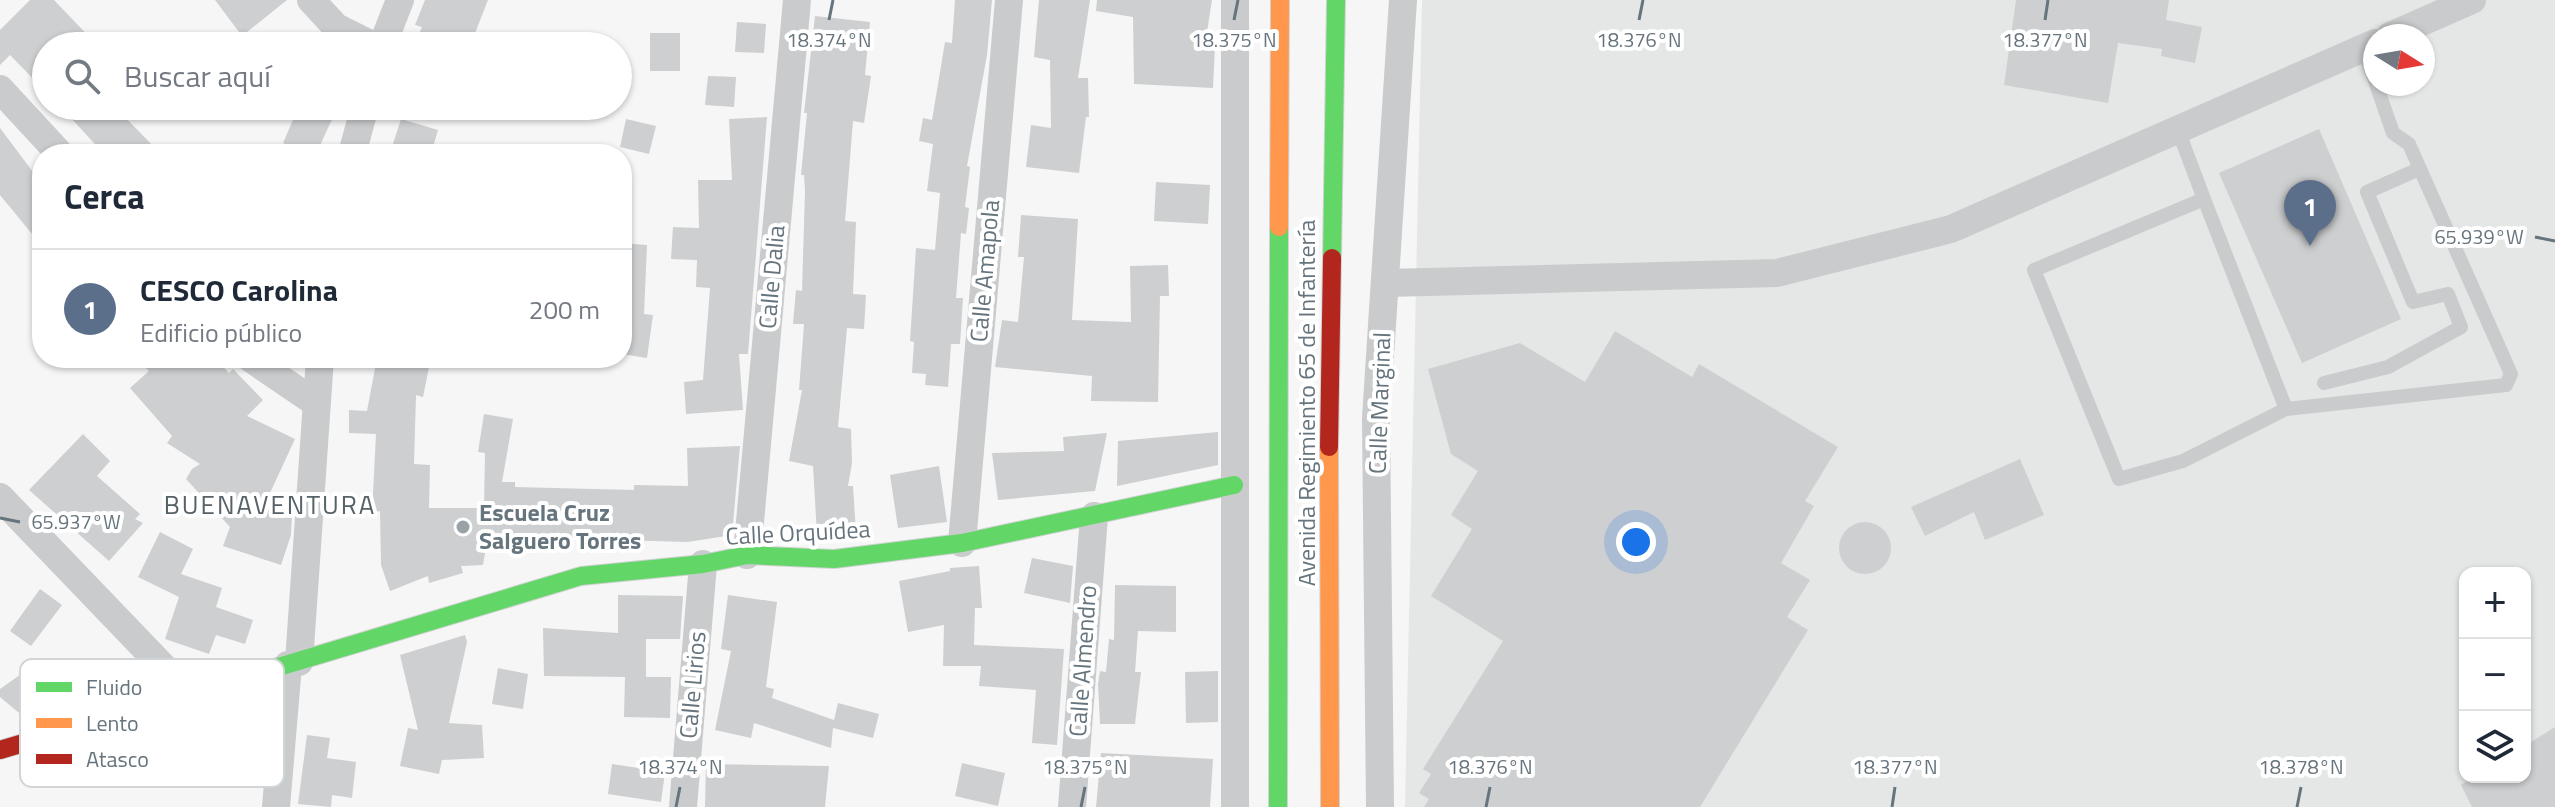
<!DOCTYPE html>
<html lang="es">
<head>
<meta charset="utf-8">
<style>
  body { margin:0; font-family:"Titillium Web",sans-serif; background:#f2f2f3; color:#1f2937 }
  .controls { position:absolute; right:24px; bottom:24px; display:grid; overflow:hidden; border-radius:16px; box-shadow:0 2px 6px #0004 }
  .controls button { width:72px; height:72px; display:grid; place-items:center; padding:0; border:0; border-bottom:2px solid #e0e1e3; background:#fff; color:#1f2937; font:40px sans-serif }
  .compass { position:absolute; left:2363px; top:24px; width:72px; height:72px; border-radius:50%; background:#fff; box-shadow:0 2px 6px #0004; rotate:101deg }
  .you { position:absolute; left:1636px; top:542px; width:28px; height:28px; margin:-20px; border:6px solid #fff; border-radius:50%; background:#1a73e8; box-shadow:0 0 0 12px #1a73e833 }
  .badge { display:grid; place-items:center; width:52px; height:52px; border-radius:50%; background:#555f69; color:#fff; font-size:26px; font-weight:700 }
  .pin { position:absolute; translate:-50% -66px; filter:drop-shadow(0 2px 4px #0008) }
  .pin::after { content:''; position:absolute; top:42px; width:28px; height:24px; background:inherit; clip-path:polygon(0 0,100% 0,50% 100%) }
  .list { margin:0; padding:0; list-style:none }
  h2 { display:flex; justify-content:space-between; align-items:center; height:104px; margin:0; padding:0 32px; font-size:34px }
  h2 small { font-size:26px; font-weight:400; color:#747a83 }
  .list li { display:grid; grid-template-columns:52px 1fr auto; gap:24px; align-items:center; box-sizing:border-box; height:120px; padding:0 32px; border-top:2px solid #e0e1e3 }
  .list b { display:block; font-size:30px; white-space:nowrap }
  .list p { margin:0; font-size:26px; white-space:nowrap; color:#747a83 }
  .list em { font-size:26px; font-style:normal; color:#747a83 }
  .icon { flex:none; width:44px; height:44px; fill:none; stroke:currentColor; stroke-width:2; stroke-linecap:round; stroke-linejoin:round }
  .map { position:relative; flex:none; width:2555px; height:807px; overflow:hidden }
  .search { position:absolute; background:#fff; box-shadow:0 2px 6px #0004; left:32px; top:32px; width:600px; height:88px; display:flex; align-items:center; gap:20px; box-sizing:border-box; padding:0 28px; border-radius:44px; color:#747a83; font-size:30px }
  .panel { position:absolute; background:#fff; box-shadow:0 2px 6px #0004; left:32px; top:144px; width:600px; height:224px; border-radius:32px }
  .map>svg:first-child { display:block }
  .built { fill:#e5e6e6; fill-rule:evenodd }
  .building { fill:#cecfd0 }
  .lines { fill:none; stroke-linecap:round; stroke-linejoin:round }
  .fast-casing { stroke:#d2d3d4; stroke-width:20 }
  .slow-casing { stroke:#d2d3d4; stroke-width:20 }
  .jam-casing { stroke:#d2d3d4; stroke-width:20 }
  .lane { stroke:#c9cbcc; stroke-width:14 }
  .street { stroke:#c9cbcc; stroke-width:28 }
  .fast { stroke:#63d668; stroke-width:18 }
  .slow { stroke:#ff974d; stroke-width:18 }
  .jam { stroke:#b3261e; stroke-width:18 }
  .ticks { fill:none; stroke:#66747d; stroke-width:3 }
  .poi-dot { fill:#98a2a7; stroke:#fff; stroke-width:3 }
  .labels { text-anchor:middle; stroke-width:8; stroke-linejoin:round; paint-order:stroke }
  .street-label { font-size:24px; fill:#66747d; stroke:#fff }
  .poi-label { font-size:24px; font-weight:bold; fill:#66747d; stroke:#fff; text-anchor:start }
  .neighbourhood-label { font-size:26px; letter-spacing:2px; fill:#576268; stroke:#fff }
  .key { fill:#fff; stroke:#d1d5d8; stroke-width:2 }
  .key-label { font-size:22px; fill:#66747d }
  .ticks-label { font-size:20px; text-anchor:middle; fill:#66747d; stroke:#fff; stroke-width:8; stroke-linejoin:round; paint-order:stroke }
</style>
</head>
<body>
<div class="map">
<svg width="2555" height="807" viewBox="0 0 2555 807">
  <rect width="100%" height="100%" fill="#f6f6f6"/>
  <!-- built -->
  <path class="built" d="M1422 0H2555V807H1405ZM2375 36H2423V84H2375ZM2465 573H2525V777H2465Z"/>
  <!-- building -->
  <g class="building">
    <polygon points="30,0 54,0 98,46 46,46 46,92 10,55 0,65 0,30"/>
    <polygon points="215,0 287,0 242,36"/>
    <polygon points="425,0 488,0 470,46 414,46 422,27 415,25"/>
    <polygon points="955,0 992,0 987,55 967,166 970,167 965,207 969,208 966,234 961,233 956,298 963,298 960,344 951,344 948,387 925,385 926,374 912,373 914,342 910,341 916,248 935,250 940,193 927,191 933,144 919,141 923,118 932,120 945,42 952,43"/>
    <polygon points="1039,0 1090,0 1078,78 1088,78 1089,117 1086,117 1079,173 1026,167 1031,125 1051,128 1050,60 1034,57"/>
    <polygon points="1097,0 1212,0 1205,45 1215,45 1213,88 1134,84 1133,17 1096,11"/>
    <polygon points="2016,0 2169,0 2166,20 2202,27 2195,63 2161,56 2162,49 2118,43 2108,103 2004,85"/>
    <polygon points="815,16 870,22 865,75 871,76 864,123 853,121 845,221 856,222 853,294 866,295 864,329 847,328 838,427 851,429 852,463 848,486 853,486 856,533 833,536 817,535 813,466 789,461 802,390 799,390 804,324 793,324 796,290 802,291 805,191 804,175 801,175 807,113 804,113"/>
    <polygon points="737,22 766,24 764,53 735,52"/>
    <rect x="650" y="33" width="30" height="38"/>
    <polygon points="708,76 736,77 734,107 705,105"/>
    <polygon points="60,106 114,106 161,154 104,154"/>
    <polygon points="299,106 314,106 334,115 316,154 306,154 283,143"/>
    <polygon points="767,117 748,354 739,354 743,410 686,414 684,382 703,380 710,288 696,287 697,260 671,259 673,227 699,228 698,180 732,180 729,119"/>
    <polygon points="401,119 438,130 431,154 405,154 391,150"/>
    <polygon points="626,119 656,126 649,154 620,147"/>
    <polygon points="0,128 42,184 42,246 0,195"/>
    <polygon points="2319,129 2401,319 2302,363 2219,173"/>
    <polygon points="1156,182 1210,185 1208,224 1154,221"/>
    <polygon points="1021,215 1078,219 1072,320 1131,322 1130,266 1168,265 1169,296 1160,296 1158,402 1091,401 1092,376 995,367 1002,320 1018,322 1024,257 1018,257"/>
    <polygon points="622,243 647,245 644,314 653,315 647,358 622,354"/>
    <polygon points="1615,331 1692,377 1699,364 1838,447 1805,501 1814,506 1781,563 1810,580 1787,617 1808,630 1700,807 1424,807 1429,799 1419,793 1431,774 1423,769 1503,641 1431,596 1472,529 1451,515 1478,471 1451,454 1428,369 1520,343 1585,382"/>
    <polygon points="136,358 215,358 229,373 233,369 263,400 247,416 295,439 264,506 292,515 291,535 281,565 223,546 230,527 186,479 192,469 200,464 167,443 172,436 130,388 149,371"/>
    <polygon points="377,358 429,367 423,397 416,395 414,464 430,465 429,508 484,508 485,453 478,452 484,414 513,419 502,482 515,482 515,487 634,490 634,485 688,486 687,448 740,446 732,535 688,542 514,537 514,547 487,542 483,565 461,566 463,573 429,583 428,576 390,591 381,565 380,511 372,513 376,434 349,433 349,410 367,411"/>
    <polygon points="1218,432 1218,465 1117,486 1118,441"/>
    <polygon points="1107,433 1095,491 998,500 992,453 1064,451 1063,437"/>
    <polygon points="83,434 110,461 97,476 140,514 135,519 143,523 109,561 29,490"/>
    <polygon points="2020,459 2044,515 1985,540 1974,512 1925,536 1911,507"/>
    <polygon points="939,466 947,522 898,528 890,475"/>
    <circle cx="1865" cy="548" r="26"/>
    <polygon points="160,532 193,549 181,574 222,588 216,607 253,620 245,644 216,635 209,654 165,639 179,597 138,577"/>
    <polygon points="1032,558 1073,566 1070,603 1024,593"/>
    <polygon points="979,566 982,608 975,608 974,645 1064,649 1057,745 1032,743 1036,690 979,686 981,666 943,666 944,625 908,632 899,581 950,571 950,568"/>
    <polygon points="1115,585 1176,586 1176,632 1138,631 1135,672 1141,672 1135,724 1100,724 1098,684 1100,671 1106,672 1109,639 1114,640"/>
    <polygon points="40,589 62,605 31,646 10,631"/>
    <polygon points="618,595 683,596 680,639 646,639 646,677 671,677 670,718 624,717 625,677 544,676 543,628 618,633"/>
    <polygon points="728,595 777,602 766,687 774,689 772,698 834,720 838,703 879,714 873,738 833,728 831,748 754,723 751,738 715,730 731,651 721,649"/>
    <polygon points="465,635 467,642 449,723 482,725 484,758 442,760 439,774 400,766 408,728 418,730 400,655"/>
    <polygon points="38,662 62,696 25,718 0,697 0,689"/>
    <polygon points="498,668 528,674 523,709 492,704"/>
    <polygon points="1218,671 1218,722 1186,723 1185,672"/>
    <polygon points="2555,727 2555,807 2472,807 2461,785 2474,777 2525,777 2525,746"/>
    <polygon points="307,735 330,738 327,758 356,762 352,798 332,795 331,807 298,804"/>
    <polygon points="1101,753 1213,759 1210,807 1096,807"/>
    <polygon points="962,763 1005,773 998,806 955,796"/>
    <polygon points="612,764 665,772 661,802 608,794"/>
    <polygon points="706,764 829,766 825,807 705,807"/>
  </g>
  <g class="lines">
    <!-- fast casing -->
    <g class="fast-casing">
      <g id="fast">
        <polyline points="1332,258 1336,0"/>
        <polyline points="205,689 581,576 703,564 747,555 834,559 962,543 1234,485"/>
        <polyline points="1278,807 1279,227"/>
      </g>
    </g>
    <!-- slow casing -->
    <g class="slow-casing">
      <g id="slow">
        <polyline points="1279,227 1280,0"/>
        <polyline points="1329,447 1330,807"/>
      </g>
    </g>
    <!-- jam casing -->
    <g class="jam-casing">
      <g id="jam">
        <polyline points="1329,447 1332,258"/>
        <polyline points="0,750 205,689"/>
      </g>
    </g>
    <!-- lane -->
    <g class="lane">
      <polyline points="2363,48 2375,81"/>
      <polyline points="2178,130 2204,199 2034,270 2119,479 2183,461 2286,409 2506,385 2511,374 2409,144 2393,133 2376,84"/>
      <polyline points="2204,199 2286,409"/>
      <polyline points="2324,383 2388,367 2461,327 2448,294 2413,302 2367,192 2419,169"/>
    </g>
    <!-- street -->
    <g class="street">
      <polyline points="311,0 336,27 374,46"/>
      <polyline points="1235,0 1235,807"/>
      <polyline points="2390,36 2472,0"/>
      <polyline points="382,46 400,0"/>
      <polyline points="0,89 60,154"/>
      <polyline points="352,154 365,106"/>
      <polyline points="1386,283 1777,273 1951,229 2375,43"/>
      <polyline points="250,358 316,403"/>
      <polyline points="0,497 190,695"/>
      <polyline points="962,543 1009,0"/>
      <polyline points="747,555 797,0"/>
      <polyline points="299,662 320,358"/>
      <polyline points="276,807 288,665"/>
      <polyline points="683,807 703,564"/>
      <polyline points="1072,807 1094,516"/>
      <polyline points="1380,807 1376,418 1403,0"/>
    </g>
    <!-- fast -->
    <use href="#fast" class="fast"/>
    <!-- slow -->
    <use href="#slow" class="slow"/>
    <!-- jam -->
    <use href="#jam" class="jam"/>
  </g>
  <!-- ticks -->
  <path class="ticks" d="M829 20 833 0M1234 20 1238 0M1639 20 1643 0M2045 20 2048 0M2535 237 2555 241M0 518 20 522M676 807 680 787M1081 807 1085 787M1486 807 1490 787M1892 807 1895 787M2297 807 2301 787"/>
  <!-- markers -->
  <circle class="poi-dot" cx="463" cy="527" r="8"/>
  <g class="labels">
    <!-- street labels -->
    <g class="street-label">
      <text transform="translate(985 271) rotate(-85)" y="8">Calle Amapola</text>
      <text transform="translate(772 277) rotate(-85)" y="8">Calle Dalia</text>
      <text transform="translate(1307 403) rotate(-90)" y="8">Avenida Regimiento 65 de Infantería</text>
      <text transform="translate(1380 403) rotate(-88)" y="8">Calle Marginal</text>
      <text transform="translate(798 533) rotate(-3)" y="8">Calle Orquídea</text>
      <text transform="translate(1083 661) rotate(-86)" y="8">Calle Almendro</text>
      <text transform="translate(693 685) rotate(-85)" y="8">Calle Lirios</text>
    </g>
    <!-- poi labels -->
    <g class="poi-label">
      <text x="479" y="521">Escuela Cruz<tspan x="479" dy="28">Salguero Torres</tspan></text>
    </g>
    <!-- neighbourhood labels -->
    <g class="neighbourhood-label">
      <text x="270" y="514">BUENAVENTURA</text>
    </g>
  </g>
  <!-- legend -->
  <rect x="20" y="659" width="264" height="128" rx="12" class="key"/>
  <rect x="36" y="682" width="36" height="10" fill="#63d668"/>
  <rect x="36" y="718" width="36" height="10" fill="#ff974d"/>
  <rect x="36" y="754" width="36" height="10" fill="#b3261e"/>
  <g class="key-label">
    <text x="86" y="695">Fluido</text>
    <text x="86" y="731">Lento</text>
    <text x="86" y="767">Atasco</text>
  </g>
  <g class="ticks-label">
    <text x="829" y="47">18.374°N</text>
    <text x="1234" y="47">18.375°N</text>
    <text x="1639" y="47">18.376°N</text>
    <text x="2045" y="47">18.377°N</text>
    <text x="2479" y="244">65.939°W</text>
    <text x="76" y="529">65.937°W</text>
    <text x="680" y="774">18.374°N</text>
    <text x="1085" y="774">18.375°N</text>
    <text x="1490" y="774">18.376°N</text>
    <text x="1895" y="774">18.377°N</text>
    <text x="2301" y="774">18.378°N</text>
  </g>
</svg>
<div class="controls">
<button>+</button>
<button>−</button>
<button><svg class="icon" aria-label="layers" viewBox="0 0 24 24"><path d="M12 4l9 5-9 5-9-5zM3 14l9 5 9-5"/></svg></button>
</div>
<svg class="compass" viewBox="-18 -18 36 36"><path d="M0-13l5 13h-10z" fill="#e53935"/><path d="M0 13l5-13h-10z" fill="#747a83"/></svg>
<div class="you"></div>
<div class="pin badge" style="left:2310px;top:246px;background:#5c6f8a">1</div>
<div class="search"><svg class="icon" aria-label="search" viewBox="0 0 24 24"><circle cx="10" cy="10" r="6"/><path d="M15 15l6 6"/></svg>Buscar aquí</div>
<section class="panel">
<h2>Cerca<small></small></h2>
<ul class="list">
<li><span class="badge" style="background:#5c6f8a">1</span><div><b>CESCO Carolina</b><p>Edificio público</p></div><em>200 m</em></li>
</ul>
</section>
</div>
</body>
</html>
